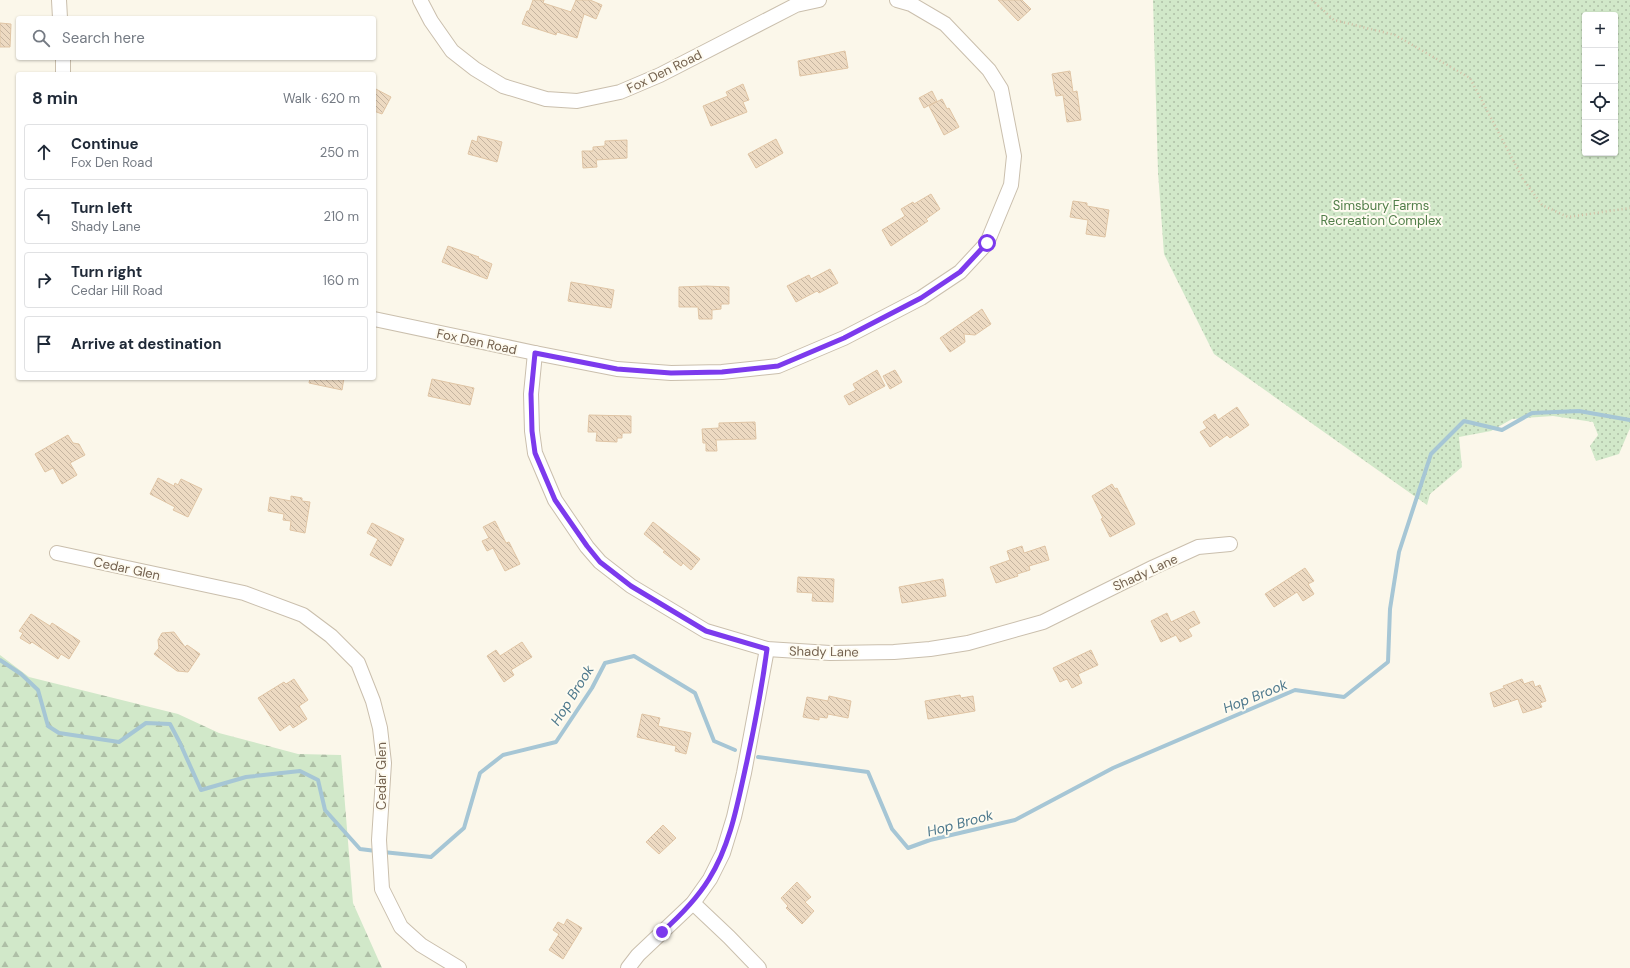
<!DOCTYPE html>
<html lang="en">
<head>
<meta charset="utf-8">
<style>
  body { margin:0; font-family:"DM Sans",sans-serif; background:#f6f6f7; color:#1f2937 }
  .controls { position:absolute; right:12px; top:12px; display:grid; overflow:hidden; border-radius:4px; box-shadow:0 1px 3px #0004 }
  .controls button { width:36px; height:36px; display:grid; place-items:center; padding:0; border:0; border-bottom:1px solid #e0e1e3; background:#fff; color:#1f2937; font:20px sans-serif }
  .stop { position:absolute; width:12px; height:12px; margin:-9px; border:3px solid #7c3aed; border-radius:50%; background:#fff }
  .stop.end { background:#7c3aed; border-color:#fff; box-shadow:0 1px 4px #0008 }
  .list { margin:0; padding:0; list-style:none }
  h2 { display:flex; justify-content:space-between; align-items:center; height:52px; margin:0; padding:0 16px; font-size:17px }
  h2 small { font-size:13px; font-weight:400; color:#747a83 }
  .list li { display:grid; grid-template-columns:26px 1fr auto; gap:12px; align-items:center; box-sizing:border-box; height:56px; margin:0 8px 8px; padding:0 8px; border:1px solid #e0e1e3; border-radius:4px }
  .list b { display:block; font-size:15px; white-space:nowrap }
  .list p { margin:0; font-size:13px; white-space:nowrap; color:#747a83 }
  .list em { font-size:13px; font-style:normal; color:#747a83 }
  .icon { flex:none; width:22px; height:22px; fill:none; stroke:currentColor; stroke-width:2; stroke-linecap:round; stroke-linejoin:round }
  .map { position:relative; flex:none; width:1630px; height:968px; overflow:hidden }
  .search { position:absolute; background:#fff; box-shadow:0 1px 3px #0004; left:16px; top:16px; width:360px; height:44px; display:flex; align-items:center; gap:10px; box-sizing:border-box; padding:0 14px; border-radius:4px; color:#747a83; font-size:15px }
  .panel { position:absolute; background:#fff; box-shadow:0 1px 3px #0004; left:16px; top:72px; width:360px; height:308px; border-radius:4px }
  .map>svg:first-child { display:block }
  .grass { fill:url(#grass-dots); fill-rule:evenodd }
  .forest { fill:url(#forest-firs) }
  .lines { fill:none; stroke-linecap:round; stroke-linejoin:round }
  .stream { stroke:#a6c6d5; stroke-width:4 }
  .building { fill:url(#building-back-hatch); stroke:#e0c5a5 }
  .street-casing { stroke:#cabfad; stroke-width:16 }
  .path { stroke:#d4bfa6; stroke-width:2.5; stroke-dasharray:1 3; stroke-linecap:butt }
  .street { stroke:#fff; stroke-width:14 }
  .route { stroke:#7c3aed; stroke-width:5 }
  .labels { text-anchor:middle; stroke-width:4; stroke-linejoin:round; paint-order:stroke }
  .street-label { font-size:13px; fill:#74624f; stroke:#fefbf0 }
  .park-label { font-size:13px; fill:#527f4a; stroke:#fefbf0 }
  .water-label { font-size:14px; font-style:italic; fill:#4d788c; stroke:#fefbf0 }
</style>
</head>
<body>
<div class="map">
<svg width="1630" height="968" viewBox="0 0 1630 968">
  <defs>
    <pattern id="grass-dots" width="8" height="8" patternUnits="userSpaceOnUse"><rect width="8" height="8" fill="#d1e8c9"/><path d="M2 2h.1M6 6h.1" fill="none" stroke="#aebfa6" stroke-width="1.8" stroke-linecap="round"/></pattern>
    <pattern id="forest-firs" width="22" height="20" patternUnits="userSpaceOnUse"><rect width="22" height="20" fill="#d1e8c9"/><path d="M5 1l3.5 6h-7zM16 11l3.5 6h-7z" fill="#aebfa6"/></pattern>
    <pattern id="building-back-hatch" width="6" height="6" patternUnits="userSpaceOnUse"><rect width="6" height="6" fill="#eddac2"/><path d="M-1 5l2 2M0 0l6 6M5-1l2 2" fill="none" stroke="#c5b4a0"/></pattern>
  </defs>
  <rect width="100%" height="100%" fill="#fbf7ea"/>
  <!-- grass -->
  <path class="grass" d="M1153 0H1630V428L1619 454 1596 461 1590 446 1598 435 1593 422 1553 416 1512 419 1491 431 1459 437 1462 467 1430 494 1427 505 1214 354 1164 254 1158 172ZM1585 15H1615V153H1585Z"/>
  <!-- forest -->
  <polygon class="forest" points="0,655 29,677 178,714 219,733 298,754 341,755 353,903 382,968 0,968"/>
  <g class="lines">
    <!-- stream -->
    <g class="stream">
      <polyline points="0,660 21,674 38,690 48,726 59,733 119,742 146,723 170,724 179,741 201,790 246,777 300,771 318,780 325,810 360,849 376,851"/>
      <polyline points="758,757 868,772 892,829 908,848 930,840 1015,820 1113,768 1295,690 1344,697 1388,662 1390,609 1399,552 1431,454 1464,421 1502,430 1532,413 1579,411 1630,420"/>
      <polyline points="383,852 431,857 464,828 480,773 503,755 556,742 592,688 605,663 634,656 695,693 714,741 735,750"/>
    </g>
  </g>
  <!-- building -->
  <g class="building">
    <polygon points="533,0 544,0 543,3 571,12 576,0 590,0 602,5 596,19 584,14 577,38 557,32 556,35 522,24 527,11 529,11"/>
    <polygon points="998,0 1022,0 1031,9 1018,21"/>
    <polygon points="0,23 11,24 10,47 0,47"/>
    <polygon points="845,51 848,68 800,76 798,61"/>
    <polygon points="1070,71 1073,92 1077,91 1081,120 1067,122 1063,95 1056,96 1052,74"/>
    <polygon points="743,84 749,100 743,102 747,112 711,126 703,106 728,96 726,92"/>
    <polygon points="374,88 391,97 382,114 374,111"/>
    <polygon points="932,91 937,101 924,108 919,98"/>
    <polygon points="942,99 947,109 949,108 959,127 944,135 929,106"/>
    <polygon points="478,136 502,142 497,162 468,154 472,140 477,142"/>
    <polygon points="776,139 783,153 756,168 748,154"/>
    <polygon points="627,140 627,158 596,160 597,167 583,168 582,151 593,151 593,147 605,146 605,141"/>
    <polygon points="931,194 940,209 926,219 928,221 891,246 882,230 905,216 901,209 913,202 914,204"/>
    <polygon points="1073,201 1087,203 1087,206 1109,210 1105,237 1086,234 1088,220 1070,217"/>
    <polygon points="448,246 479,257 478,258 492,264 487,279 442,262"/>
    <polygon points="830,269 838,283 819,293 817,291 796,302 787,286 809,275 811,279"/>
    <polygon points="571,282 614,290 611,308 568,301"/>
    <polygon points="706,286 729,287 729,304 721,304 721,309 712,310 712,319 699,319 698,307 679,307 679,287"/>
    <polygon points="982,309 991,324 975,335 964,334 965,342 950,352 940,338"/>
    <polygon points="877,370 885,386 849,405 844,396 856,390 853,384"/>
    <polygon points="895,370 902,382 890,389 883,376"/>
    <polygon points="310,378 344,378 342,390 309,383"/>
    <polygon points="432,379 474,388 470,405 428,396"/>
    <polygon points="1237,407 1249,425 1230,438 1227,435 1210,447 1200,432 1207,428 1203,422 1215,414 1218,420"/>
    <polygon points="589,415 631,416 631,433 622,433 622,438 617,438 617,442 596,441 597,432 588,432"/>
    <polygon points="755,422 756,439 716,440 717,451 706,451 706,443 703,443 702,429 719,428 719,423"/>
    <polygon points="68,435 73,443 79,444 85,455 70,463 77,475 62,484 53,468 45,472 35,454"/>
    <polygon points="158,478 174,486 175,483 178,485 181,479 202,489 188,517 173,510 175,507 150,494"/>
    <polygon points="1112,484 1115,489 1117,488 1135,524 1110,537 1101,519 1103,518 1092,496"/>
    <polygon points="291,496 302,498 302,501 310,502 305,533 290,530 291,521 283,520 284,514 268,511 270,497 291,501"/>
    <polygon points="495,521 506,543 509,542 520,564 505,571 493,548 487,551 482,541 489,538 483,527"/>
    <polygon points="653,522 700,559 691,570 683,563 681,566 663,552 665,551 644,534"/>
    <polygon points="372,523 404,539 391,566 370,555 378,539 367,533"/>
    <polygon points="1022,546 1024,553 1045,546 1049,560 1029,566 1030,570 1017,574 1018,576 996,583 990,567 1010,560 1007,551"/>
    <polygon points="1305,568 1314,581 1308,584 1314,594 1303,601 1297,592 1274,607 1265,594"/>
    <polygon points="798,577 834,579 833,602 812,601 813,593 797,592"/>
    <polygon points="943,579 946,596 902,603 899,587"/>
    <polygon points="1194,611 1200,623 1188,629 1192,636 1180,642 1176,635 1161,642 1151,621 1167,613 1171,622"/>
    <polygon points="31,614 50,626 52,623 80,641 69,659 61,654 58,659 32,642 30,644 20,638 23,633 19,631"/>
    <polygon points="174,632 185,647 187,645 200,654 188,672 177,671 154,654 159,648 158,640 162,633"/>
    <polygon points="522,642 532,657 511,670 514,675 504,682 487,656 496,650 500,656"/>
    <polygon points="1091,650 1098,665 1078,674 1082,683 1072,688 1067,679 1060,682 1053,668"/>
    <polygon points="294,679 308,700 299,706 307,719 293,728 290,724 280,731 258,698 284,682 286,684"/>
    <polygon points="1522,679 1524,684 1533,681 1535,687 1540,685 1546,701 1540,703 1542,707 1523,713 1518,699 1494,707 1490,693 1504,688 1503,686"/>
    <polygon points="960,695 961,698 973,696 975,711 928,719 925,701"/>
    <polygon points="829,696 851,701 848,718 828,714 827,718 819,717 819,720 803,717 807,697 828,701"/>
    <polygon points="642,714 660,718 658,726 691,733 686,754 675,751 676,746 637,737"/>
    <polygon points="663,825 676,838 659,854 646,842"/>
    <polygon points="797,882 811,897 805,902 814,911 802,924 786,908 788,906 781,898"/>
    <polygon points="567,919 582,928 563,959 549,950 559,934 553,930 558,922 564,925"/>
  </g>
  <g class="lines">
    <!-- street casing -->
    <g class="street-casing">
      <g id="street">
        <polyline points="59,0 60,18"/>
        <polyline points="420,0 431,21 452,51 475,69 503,86 546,99 577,101 620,92 660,75 796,5 819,0"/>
        <polyline points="63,58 63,74"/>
        <polyline points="374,319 535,353 617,369 671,373 722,372 778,366 844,338 921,298 960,272 987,243 1011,185 1014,156 1001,89 989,70 945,24 911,4 897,0"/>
        <polyline points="535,353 531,394 532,431 535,453 555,500 587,547 600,562 631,586 706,631 767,649 830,653 894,652 930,649 968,643 1043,622 1154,567 1198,547 1230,544"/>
        <polyline points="57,553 244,593 303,615 331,636 358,663 373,701 380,728 384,763 379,840 382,889 401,927 421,945 459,968"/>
        <polyline points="693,903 729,937 759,968"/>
        <polyline points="628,968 638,955 693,903 710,879 723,853 734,817 744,773 767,649"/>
      </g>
    </g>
    <!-- path -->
    <polyline class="path" points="1312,0 1334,20 1395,35 1470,78 1523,179 1542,205 1568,217 1630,208"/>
    <!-- street -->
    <use href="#street" class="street"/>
  </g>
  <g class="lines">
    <!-- route -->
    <path class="route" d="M662 932C680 916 696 900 709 879 731 844 738 801 747 761 755 724 762 687 767 649L706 631 631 586 600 562 587 546 555 500 535 453 532 431 531 394 535 353 617 369 671 373 722 372 778 366 844 338 921 298 960 272 987 243"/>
  </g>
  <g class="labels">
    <!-- street labels -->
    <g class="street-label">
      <text transform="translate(664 71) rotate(-26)" y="5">Fox Den Road</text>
      <text transform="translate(477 341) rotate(12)" y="5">Fox Den Road</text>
      <text transform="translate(127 568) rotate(12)" y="5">Cedar Glen</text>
      <text transform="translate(1145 572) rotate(-25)" y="5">Shady Lane</text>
      <text transform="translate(824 651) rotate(1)" y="5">Shady Lane</text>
      <text transform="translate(381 776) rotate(-90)" y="5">Cedar Glen</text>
    </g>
    <!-- park labels -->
    <g class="park-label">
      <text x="1381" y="210">Simsbury Farms<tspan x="1381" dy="15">Recreation Complex</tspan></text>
    </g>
    <!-- water labels -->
    <g class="water-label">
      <text transform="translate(572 695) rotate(-58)" y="5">Hop Brook</text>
      <text transform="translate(1255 696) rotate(-22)" y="5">Hop Brook</text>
      <text transform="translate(960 823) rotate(-15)" y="5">Hop Brook</text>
    </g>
  </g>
</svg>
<div class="controls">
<button>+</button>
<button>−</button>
<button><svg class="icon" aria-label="locate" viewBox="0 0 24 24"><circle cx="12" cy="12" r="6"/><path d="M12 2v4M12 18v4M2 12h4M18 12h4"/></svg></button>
<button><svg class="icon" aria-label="layers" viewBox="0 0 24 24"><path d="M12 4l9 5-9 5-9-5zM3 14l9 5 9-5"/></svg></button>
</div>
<div class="stop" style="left:987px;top:243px"></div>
<div class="stop end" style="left:662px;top:932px"></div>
<div class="search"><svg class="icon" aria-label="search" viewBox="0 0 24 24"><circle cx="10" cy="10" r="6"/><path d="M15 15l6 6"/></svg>Search here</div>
<section class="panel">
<h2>8 min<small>Walk · 620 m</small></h2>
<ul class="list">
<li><svg class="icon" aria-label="ahead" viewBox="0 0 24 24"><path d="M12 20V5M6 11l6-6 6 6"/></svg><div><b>Continue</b><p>Fox Den Road</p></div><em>250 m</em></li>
<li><svg class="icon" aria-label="left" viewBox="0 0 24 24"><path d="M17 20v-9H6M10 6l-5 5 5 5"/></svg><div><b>Turn left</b><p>Shady Lane</p></div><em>210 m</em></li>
<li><svg class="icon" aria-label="right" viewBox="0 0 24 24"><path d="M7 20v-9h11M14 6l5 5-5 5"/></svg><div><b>Turn right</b><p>Cedar Hill Road</p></div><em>160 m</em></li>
<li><svg class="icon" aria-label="arrive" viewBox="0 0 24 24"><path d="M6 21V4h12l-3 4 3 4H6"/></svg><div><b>Arrive at destination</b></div></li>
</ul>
</section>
</div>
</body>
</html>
